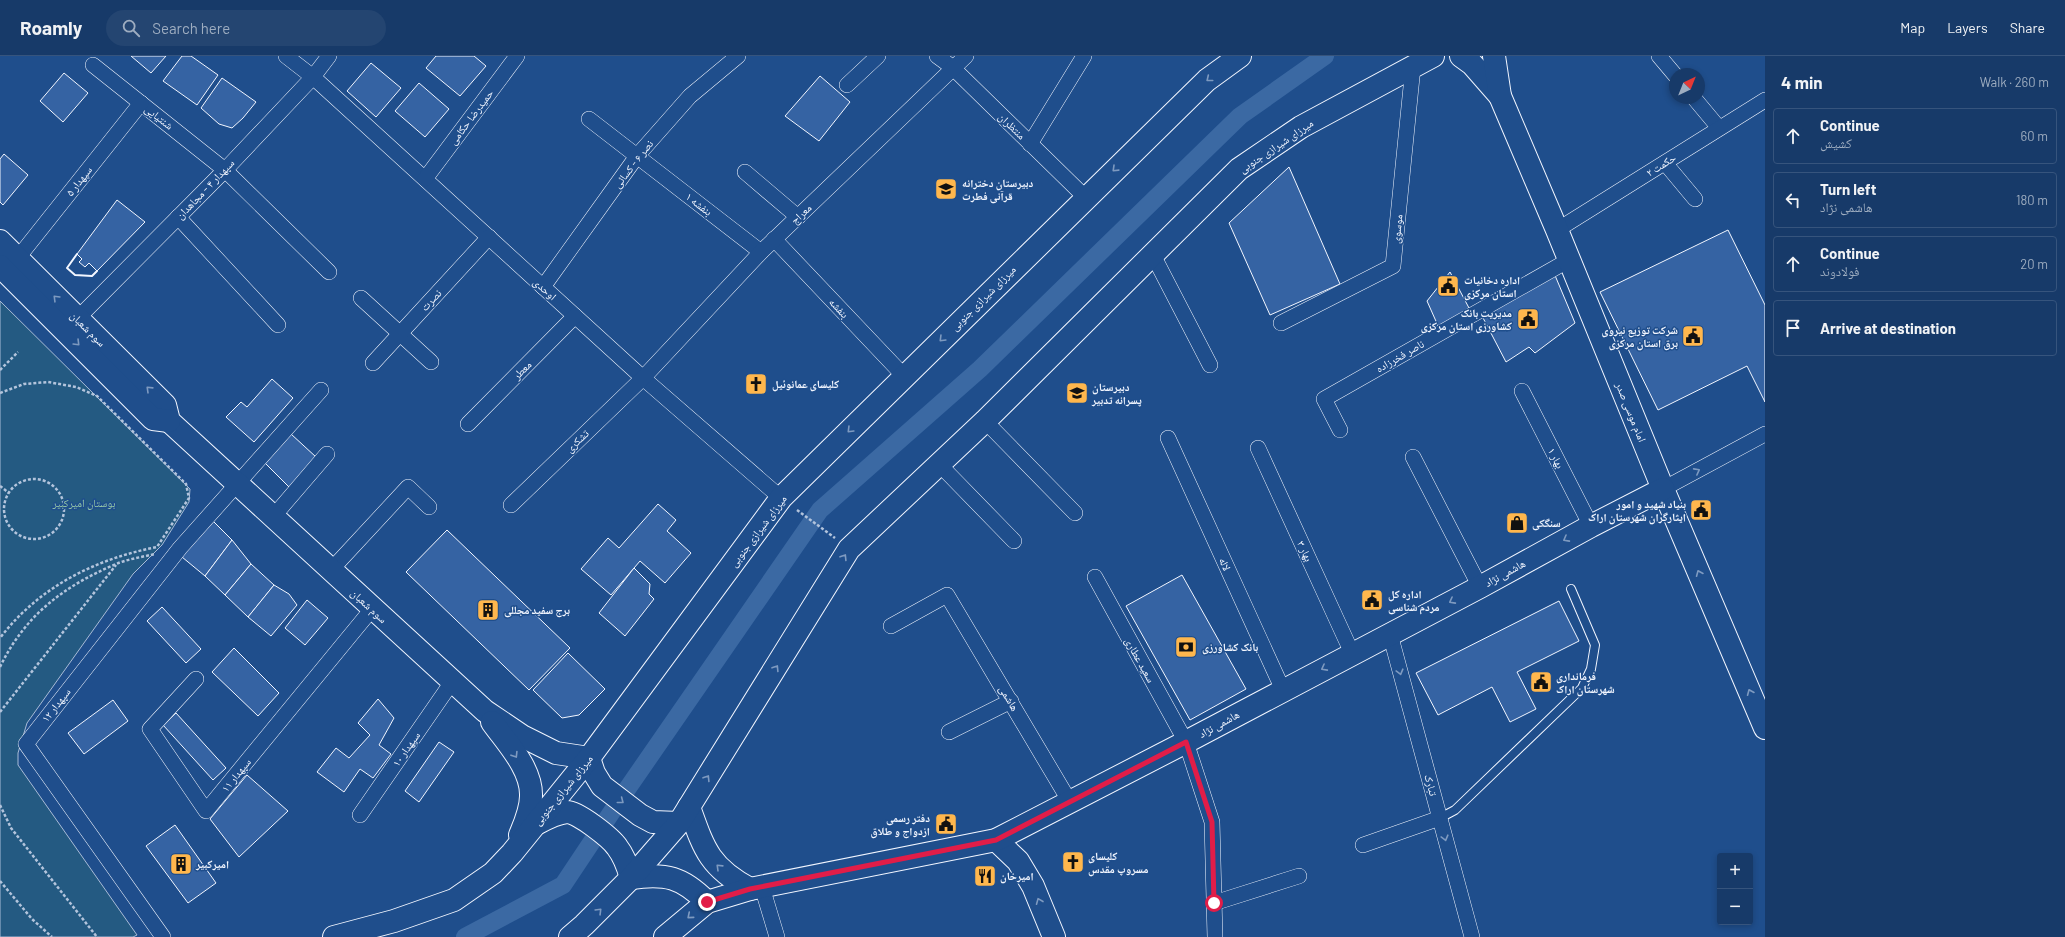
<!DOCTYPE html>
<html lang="en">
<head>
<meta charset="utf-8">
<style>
  body { margin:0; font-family:Barlow,"Noto Naskh Arabic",sans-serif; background:#244571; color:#f1f3f6 }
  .controls { position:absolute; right:12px; bottom:12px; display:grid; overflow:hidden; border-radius:4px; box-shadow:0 2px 6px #0003 }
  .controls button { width:36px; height:36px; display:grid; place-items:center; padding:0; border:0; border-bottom:1px solid #36547d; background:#173a69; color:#f1f3f6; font:20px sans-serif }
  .compass { position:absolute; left:1669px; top:12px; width:36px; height:36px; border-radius:50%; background:#173a69; box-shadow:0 2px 6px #0003; rotate:43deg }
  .stop { position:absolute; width:12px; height:12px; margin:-9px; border:3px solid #e11d48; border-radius:50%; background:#fff }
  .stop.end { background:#e11d48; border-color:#fff; box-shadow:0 1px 4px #0008 }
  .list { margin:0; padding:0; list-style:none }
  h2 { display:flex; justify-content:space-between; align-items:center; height:52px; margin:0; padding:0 16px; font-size:17px }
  h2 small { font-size:13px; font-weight:400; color:#9eadc0 }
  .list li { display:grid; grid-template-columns:26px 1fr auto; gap:12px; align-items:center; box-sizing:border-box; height:56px; margin:0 8px 8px; padding:0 8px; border:1px solid #36547d; border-radius:4px }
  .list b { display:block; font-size:15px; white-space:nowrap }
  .list p { margin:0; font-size:13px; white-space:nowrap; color:#9eadc0 }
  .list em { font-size:13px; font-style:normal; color:#9eadc0 }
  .icon { flex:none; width:22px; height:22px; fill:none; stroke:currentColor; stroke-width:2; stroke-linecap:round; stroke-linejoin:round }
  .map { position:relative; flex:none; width:1765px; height:881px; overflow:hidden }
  header { display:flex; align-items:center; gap:24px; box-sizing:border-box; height:56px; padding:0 20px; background:#173a69; border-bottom:1px solid #36547d }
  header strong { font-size:19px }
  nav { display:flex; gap:22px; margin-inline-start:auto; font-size:14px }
  .search { width:280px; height:36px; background:#244571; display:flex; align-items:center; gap:10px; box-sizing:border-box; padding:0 14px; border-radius:22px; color:#9eadc0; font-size:15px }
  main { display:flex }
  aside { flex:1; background:#173a69 }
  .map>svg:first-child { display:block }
  .green { fill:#245a82; stroke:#a8bbd7 }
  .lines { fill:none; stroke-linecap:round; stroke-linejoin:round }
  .canal { stroke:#3b69a3; stroke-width:18 }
  .building { fill:#3563a3; stroke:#f2f6ff }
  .lane-casing { stroke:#f2f6ff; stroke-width:10 }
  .street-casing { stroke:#f2f6ff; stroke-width:16 }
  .secondary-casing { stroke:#f2f6ff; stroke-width:24 }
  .path { stroke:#b3c4dc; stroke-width:2.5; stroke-dasharray:3 2; stroke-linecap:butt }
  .lane { stroke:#1f4e8c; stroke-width:8 }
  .street { stroke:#1f4e8c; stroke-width:15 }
  .secondary { stroke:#1f4e8c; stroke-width:22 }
  .wall { stroke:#f2f6ff; stroke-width:2 }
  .oneway { stroke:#7e9ac0 }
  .route { stroke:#e11d48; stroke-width:5 }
  .labels { text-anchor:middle; stroke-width:3; stroke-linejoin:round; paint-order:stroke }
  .street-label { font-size:11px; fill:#f2f6ff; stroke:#1f4e8c }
  .poi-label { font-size:11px; font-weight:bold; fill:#f2f6ff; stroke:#1f4e8c; text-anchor:start }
  .park-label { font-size:11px; fill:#97c8a6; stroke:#1f4e8c }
</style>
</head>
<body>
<header>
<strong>Roamly</strong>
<div class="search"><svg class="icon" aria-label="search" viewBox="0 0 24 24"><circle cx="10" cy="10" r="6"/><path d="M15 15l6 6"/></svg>Search here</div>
<nav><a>Map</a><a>Layers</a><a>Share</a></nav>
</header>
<main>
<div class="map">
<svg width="1765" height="881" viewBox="0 0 1765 881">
  <rect width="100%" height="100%" fill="#1f4e8c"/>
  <!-- green -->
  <polygon class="green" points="0,245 190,433 189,446 162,489 133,518 27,667 18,697 18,709 137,879 133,881 0,881"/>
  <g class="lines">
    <!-- canal -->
    <polyline class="canal" points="465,881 563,829 623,739 820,454 980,313 1240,60 1325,0"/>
  </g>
  <!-- building -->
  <g class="building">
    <polygon points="131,0 166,0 151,17"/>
    <polygon points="182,0 191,0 218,19 197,49 163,25"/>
    <polygon points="436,0 474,0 486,10 460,40 426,12"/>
    <polygon points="371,7 401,32 376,61 347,35"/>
    <polygon points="64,17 88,37 63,66 40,45"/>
    <polygon points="820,20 850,46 819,85 785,60"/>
    <polygon points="222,22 256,46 243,62 232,72 219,68 201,52"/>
    <polygon points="419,27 449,53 425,81 395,55"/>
    <polygon points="4,98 28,119 3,149 0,146 0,103"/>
    <polygon points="1289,111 1340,228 1270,259 1229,167"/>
    <polygon points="117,144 145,166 97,215 89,207 85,211 79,206 82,203 77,198"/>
    <polygon points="1728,174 1765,249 1765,346 1747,310 1658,354 1600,236"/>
    <polygon points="1450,216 1469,252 1439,272 1427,245"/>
    <polygon points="1554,217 1575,267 1535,297 1529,291 1506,306 1481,258"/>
    <polygon points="272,323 293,342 254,386 226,361 241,346 247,351"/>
    <polygon points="291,378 316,401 290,432 265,407"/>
    <polygon points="658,448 676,464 667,475 691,497 665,527 640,505 611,539 581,513 608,482 619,492"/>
    <polygon points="210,462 232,484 205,520 182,501"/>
    <polygon points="447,474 570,592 529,634 406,516"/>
    <polygon points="232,484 251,508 225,539 205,520"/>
    <polygon points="251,508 274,529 248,561 225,539"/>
    <polygon points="634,512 650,528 649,538 654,543 625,580 599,557"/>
    <polygon points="1182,519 1246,633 1190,664 1126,550"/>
    <polygon points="274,529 289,538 297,549 271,580 248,561"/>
    <polygon points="307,544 328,562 305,589 285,572"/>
    <polygon points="1559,545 1579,585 1517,616 1536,653 1510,666 1492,631 1438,659 1416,617"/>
    <polygon points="162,551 201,593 186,607 147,565"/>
    <polygon points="234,592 279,637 258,660 212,616"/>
    <polygon points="568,597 605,633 579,659 562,662 533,634"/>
    <polygon points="378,643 394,662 379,689 391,698 373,722 360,713 344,736 317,716 336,692 349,702 370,679 358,667"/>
    <polygon points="113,644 128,665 84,698 68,677"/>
    <polygon points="176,657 226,712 213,724 163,669"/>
    <polygon points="439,686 454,696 419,746 405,735"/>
    <polygon points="247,719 288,755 239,801 210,763"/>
    <polygon points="175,769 216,827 188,847 146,790"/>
  </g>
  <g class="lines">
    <!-- lane casing -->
    <g class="lane-casing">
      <polyline id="lane" points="1440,762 1455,754 1582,632 1591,613 1595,589 1571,533"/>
    </g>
    <!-- street casing -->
    <g class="street-casing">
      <g id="street">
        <polyline points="286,0 313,21 643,322 781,442"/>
        <polyline points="937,0 952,11 1085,141"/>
        <polyline points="1659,0 1675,19"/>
        <polyline points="93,9 225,114 329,216"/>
        <polyline points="847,29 878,0"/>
        <polyline points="1694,42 1719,72"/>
        <polyline points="589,63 761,196"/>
        <polyline points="1030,88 1084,0"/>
        <polyline points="1665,107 1695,143"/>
        <polyline points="745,116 798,161"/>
        <polyline points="425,123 517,0"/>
        <polyline points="178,161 278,269"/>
        <polyline points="1557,174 1765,44"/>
        <polyline points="774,183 904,320"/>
        <polyline points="1153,199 1210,309"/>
        <polyline points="17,203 141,47"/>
        <polyline points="543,231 637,100 690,40 738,0"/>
        <polyline points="361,242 431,306"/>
        <polyline points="77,263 225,114 313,21 329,0"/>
        <polyline points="1281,267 1393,210 1413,11"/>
        <polyline points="373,307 489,181"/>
        <polyline points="1522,335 1591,470"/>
        <polyline points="985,365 1075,457"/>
        <polyline points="468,368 575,260"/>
        <polyline points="1340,374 1324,343 1569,204"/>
        <polyline points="1168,382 1283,634"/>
        <polyline points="1258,392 1352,597"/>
        <polyline points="1413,401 1480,531"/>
        <polyline points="940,409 1014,485"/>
        <polyline points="1663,433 1765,378"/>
        <polyline points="511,449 643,322 761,196 966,0"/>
        <polyline points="273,461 327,398"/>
        <polyline points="331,514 408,431 429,451"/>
        <polyline points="1095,521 1186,686 1212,766 1215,881"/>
        <polyline points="891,570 947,539 1070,746"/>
        <polyline points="1390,578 1472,881"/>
        <polyline points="196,623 150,673 206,755 372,553"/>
        <polyline points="949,676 1011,645"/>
        <polyline points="360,759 452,626"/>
        <polyline points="1363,789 1440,762"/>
        <polyline points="762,831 777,881"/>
        <polyline points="1214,847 1299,820"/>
        <polyline points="163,881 26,688 180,492 321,334"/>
      </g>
    </g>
    <!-- secondary casing -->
    <g class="secondary-casing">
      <g id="secondary">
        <polyline points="1461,0 1472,8 1500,40"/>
        <polyline points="1494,0 1500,40 1557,174 1663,433 1765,672"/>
        <polyline points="0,185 165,349 169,365 485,655 522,680 556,697 589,702 594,717 602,730 640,759 653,766 679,767"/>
        <polyline points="0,210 153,363 169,365"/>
        <path d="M492 666C507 687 532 713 531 740 531 754 525 767 520 779"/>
        <path d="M689 751C704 793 709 811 750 833"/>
        <path d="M538 767C547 762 556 757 567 756 578 756 611 782 617 791 624 800 628 811 631 822 666 817 682 821 707 846"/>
        <polyline points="996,784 1018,805 1033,830 1054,881"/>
        <polyline points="334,881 394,865 454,844 493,817 512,797 589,702 781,442 1207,24 1240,0"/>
        <polyline points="570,881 584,869 631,822 679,767 849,493 985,365 1239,113 1301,71 1433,0"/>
        <polyline points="665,881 707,846 750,833 996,784 1186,686 1480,531 1591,470 1663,433"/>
      </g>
    </g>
    <!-- path -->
    <g class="path">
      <polyline points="0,314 18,296"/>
      <path d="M0 337 24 328 48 326 76 331 97 340 186 428 189 442 157 491C95 503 39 531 0 582"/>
      <circle cx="34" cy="453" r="30"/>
      <polyline points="0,430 9,437"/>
      <polyline points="797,454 835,482"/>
      <path d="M0 611C25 559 64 530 116 508 128 503 142 501 155 498"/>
      <polyline points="0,656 116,509"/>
      <polyline points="0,749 11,772 97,881"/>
      <polyline points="0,825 32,863 52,881"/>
    </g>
    <!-- lane -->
    <use href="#lane" class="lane"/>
    <!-- street -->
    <use href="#street" class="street"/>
    <!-- secondary -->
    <use href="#secondary" class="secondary"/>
    <!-- wall -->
    <polyline class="wall" points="77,198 67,212 75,219 92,220 97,215"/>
  </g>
  <!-- one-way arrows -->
  <defs><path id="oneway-chevron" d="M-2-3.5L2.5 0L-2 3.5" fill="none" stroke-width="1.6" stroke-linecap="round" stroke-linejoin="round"/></defs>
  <g class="oneway">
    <use href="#oneway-chevron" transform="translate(1209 23) rotate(141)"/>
    <use href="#oneway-chevron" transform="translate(1115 113) rotate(136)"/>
    <use href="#oneway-chevron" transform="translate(56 242) rotate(-135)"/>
    <use href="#oneway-chevron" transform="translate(942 283) rotate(135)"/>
    <use href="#oneway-chevron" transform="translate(77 287) rotate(45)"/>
    <use href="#oneway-chevron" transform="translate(149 333) rotate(-136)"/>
    <use href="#oneway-chevron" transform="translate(850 374) rotate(135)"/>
    <use href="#oneway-chevron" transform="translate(1697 415) rotate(-28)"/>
    <use href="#oneway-chevron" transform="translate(1566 483) rotate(151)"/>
    <use href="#oneway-chevron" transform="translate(844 501) rotate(-58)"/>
    <use href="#oneway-chevron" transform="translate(1699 517) rotate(-113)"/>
    <use href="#oneway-chevron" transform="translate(1452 545) rotate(152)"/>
    <use href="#oneway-chevron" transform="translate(776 612) rotate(-58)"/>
    <use href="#oneway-chevron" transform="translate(1324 612) rotate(152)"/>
    <use href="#oneway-chevron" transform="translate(1400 616) rotate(75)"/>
    <use href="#oneway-chevron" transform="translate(1750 636) rotate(-113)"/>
    <use href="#oneway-chevron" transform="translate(515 699) rotate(58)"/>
    <use href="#oneway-chevron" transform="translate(707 722) rotate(-58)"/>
    <use href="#oneway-chevron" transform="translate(621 745) rotate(38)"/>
    <use href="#oneway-chevron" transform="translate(1445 782) rotate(75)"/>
    <use href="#oneway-chevron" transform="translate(719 811) rotate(-136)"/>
    <use href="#oneway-chevron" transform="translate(1039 845) rotate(-112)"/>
    <use href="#oneway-chevron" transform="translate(599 855) rotate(-45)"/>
    <use href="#oneway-chevron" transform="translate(690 860) rotate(140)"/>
  </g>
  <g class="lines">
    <!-- route -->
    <polyline class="route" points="707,846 750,833 996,784 1186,686 1212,766 1214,847"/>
  </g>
  <!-- icons -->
  <defs>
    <g id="school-square" transform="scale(1.15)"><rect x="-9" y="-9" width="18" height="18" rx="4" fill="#ffb74d" stroke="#1f4e8c"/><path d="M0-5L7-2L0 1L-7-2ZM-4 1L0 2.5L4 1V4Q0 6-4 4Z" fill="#111"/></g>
    <g id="civic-square" transform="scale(1.15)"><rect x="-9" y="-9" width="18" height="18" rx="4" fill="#ffb74d" stroke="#1f4e8c"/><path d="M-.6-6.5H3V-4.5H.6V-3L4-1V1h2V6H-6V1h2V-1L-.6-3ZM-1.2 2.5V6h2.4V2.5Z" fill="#111"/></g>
    <g id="church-square" transform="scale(1.15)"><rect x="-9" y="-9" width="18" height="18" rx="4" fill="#ffb74d" stroke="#1f4e8c"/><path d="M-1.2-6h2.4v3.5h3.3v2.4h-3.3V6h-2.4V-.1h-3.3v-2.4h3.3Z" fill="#111"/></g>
    <g id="shop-square" transform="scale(1.15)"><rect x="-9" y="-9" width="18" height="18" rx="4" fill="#ffb74d" stroke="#1f4e8c"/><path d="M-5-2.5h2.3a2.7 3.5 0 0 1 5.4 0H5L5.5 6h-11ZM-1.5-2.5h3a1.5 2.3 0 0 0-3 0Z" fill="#111"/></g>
    <g id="building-square" transform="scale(1.15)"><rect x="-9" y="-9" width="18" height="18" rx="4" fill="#ffb74d" stroke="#1f4e8c"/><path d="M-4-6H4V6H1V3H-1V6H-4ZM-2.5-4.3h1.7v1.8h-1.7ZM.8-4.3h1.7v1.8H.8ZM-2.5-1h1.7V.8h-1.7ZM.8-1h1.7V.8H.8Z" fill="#111"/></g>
    <g id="bank-square" transform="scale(1.15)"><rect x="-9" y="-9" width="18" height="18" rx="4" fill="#ffb74d" stroke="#1f4e8c"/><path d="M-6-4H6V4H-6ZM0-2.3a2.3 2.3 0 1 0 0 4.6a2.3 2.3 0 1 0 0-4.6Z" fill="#111"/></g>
    <g id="restaurant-square" transform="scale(1.15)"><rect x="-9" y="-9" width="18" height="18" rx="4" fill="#ffb74d" stroke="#1f4e8c"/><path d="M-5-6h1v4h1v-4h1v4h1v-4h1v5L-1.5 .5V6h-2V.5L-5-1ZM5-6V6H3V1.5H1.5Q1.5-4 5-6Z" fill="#111"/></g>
  </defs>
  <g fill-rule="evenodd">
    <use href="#school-square" x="946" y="133"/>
    <use href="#civic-square" x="1448" y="230"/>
    <use href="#civic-square" x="1528" y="263"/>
    <use href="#civic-square" x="1693" y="280"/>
    <use href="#church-square" x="756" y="328"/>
    <use href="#school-square" x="1077" y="337"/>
    <use href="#civic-square" x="1701" y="454"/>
    <use href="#shop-square" x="1517" y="467"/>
    <use href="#civic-square" x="1372" y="544"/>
    <use href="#building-square" x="488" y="554"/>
    <use href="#bank-square" x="1186" y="591"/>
    <use href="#civic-square" x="1541" y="626"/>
    <use href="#civic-square" x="946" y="768"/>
    <use href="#church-square" x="1073" y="806"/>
    <use href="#building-square" x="181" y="808"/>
    <use href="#restaurant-square" x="985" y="820"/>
  </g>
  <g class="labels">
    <!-- street labels -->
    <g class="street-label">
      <text transform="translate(159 61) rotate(38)" y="4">شنتیایی</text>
      <text transform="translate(471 61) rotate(-53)" y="4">حمیدرضا حکامی</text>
      <text transform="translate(1012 70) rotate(44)" y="4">منتظران</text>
      <text transform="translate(1276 90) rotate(-34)" y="4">میرزای شیرازی جنوبی</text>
      <text transform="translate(633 108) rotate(-52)" y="4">نصر ۶ - کسائی</text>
      <text transform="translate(1661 109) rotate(-32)" y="4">حکمت ۲</text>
      <text transform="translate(79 125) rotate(-52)" y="4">سپهدار ۵</text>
      <text transform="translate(205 133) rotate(-46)" y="4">سپهدار ۴ - مجاهدان</text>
      <text transform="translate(699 148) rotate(38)" y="4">بنفشه ۱</text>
      <text transform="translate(801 158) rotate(-44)" y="4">معراج</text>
      <text transform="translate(1397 173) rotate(-84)" y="4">موسوی</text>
      <text transform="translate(545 233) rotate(42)" y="4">اوحدی</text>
      <text transform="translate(983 242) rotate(-45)" y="4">میرزای شیرازی جنوبی</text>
      <text transform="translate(431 244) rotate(-47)" y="4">نصرت</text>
      <text transform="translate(839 252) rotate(47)" y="4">بنفشه</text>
      <text transform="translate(88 273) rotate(45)" y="4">سوم شعبان</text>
      <text transform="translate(1400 300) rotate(-30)" y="4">ناصر فخرزاده</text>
      <text transform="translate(522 314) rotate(-45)" y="4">معطر</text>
      <text transform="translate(1631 356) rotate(68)" y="4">امام موسی صدر</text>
      <text transform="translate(577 385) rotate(-44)" y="4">تشکری</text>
      <text transform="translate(1556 402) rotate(63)" y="4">بهار ۱</text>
      <text transform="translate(758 475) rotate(-53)" y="4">میرزای شیرازی جنوبی</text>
      <text transform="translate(1305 495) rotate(65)" y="4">بهار ۳</text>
      <text transform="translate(1225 508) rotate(65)" y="4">لاله</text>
      <text transform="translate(1505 517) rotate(-29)" y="4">هاشمی نژاد</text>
      <text transform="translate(369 550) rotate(43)" y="4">سوم شعبان</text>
      <text transform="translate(1140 604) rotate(61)" y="4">سعید عطاری</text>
      <text transform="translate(1009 642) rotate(59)" y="4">هاشمی</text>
      <text transform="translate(56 649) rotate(-52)" y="4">سپهدار ۱۲</text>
      <text transform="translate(1219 668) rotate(-29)" y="4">هاشمی نژاد</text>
      <text transform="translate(406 693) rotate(-55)" y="4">سپهدار ۱۰</text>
      <text transform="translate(236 719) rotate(-51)" y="4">سپهدار ۱۱</text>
      <text transform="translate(1431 729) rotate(75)" y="4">تبارک</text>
      <text transform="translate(563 734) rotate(-51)" y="4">میرزای شیرازی جنوبی</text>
    </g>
    <!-- poi labels -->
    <g class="poi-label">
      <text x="962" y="131">دبیرستان دخترانه<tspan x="962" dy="13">قرآنی فطرت</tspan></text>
      <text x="1464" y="228">اداره دخانیات<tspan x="1464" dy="13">استان مرکزی</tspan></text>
      <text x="1512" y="261" text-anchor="end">مدیریت بانک<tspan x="1512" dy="13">کشاورزی استان مرکزی</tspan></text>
      <text x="1678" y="278" text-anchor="end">شرکت توزیع نیروی<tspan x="1678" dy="13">برق استان مرکزی</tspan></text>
      <text x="772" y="332">کلیسای عمانوئیل</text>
      <text x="1092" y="335">دبیرستان<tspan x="1092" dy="13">پسرانه تدبیر</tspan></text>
      <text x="1686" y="452" text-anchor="end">بنیاد شهید و امور<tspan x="1686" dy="13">ایثارگران شهرستان اراک</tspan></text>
      <text x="1532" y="471">سنگکی</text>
      <text x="1388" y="542">اداره کل<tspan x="1388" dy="13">مردم شناسی</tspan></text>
      <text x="504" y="558">برج سفید مجللی</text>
      <text x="1202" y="595">بانک کشاورزی</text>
      <text x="1556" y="624">فرمانداری<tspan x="1556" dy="13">شهرستان اراک</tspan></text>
      <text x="930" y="766" text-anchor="end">دفتر رسمی<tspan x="930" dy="13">ازدواج و طلاق</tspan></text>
      <text x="1088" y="804">کلیسای<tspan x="1088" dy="13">مسروپ مقدس</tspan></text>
      <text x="196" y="812">امیرکبیر</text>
      <text x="1000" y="824">امیرخان</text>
    </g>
    <!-- park labels -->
    <g class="park-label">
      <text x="84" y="451">بوستان امیرکبیر</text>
    </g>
  </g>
</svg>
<div class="controls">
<button>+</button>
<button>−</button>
</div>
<svg class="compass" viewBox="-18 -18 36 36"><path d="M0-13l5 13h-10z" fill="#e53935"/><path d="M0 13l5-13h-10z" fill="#9eadc0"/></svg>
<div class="stop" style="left:1214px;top:847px"></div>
<div class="stop end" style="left:707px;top:846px"></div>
</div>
<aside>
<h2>4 min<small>Walk · 260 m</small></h2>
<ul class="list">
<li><svg class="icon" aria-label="ahead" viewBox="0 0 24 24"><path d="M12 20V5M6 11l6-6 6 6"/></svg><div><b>Continue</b><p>کشیش</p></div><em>60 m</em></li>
<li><svg class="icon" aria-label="left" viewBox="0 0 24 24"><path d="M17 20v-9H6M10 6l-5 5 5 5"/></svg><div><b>Turn left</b><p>هاشمی نژاد</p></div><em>180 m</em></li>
<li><svg class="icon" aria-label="ahead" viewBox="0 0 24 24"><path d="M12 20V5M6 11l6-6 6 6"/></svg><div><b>Continue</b><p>فولادوند</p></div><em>20 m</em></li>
<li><svg class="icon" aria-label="arrive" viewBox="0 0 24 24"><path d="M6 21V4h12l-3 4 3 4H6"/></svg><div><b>Arrive at destination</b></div></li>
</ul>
</aside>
</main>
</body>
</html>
